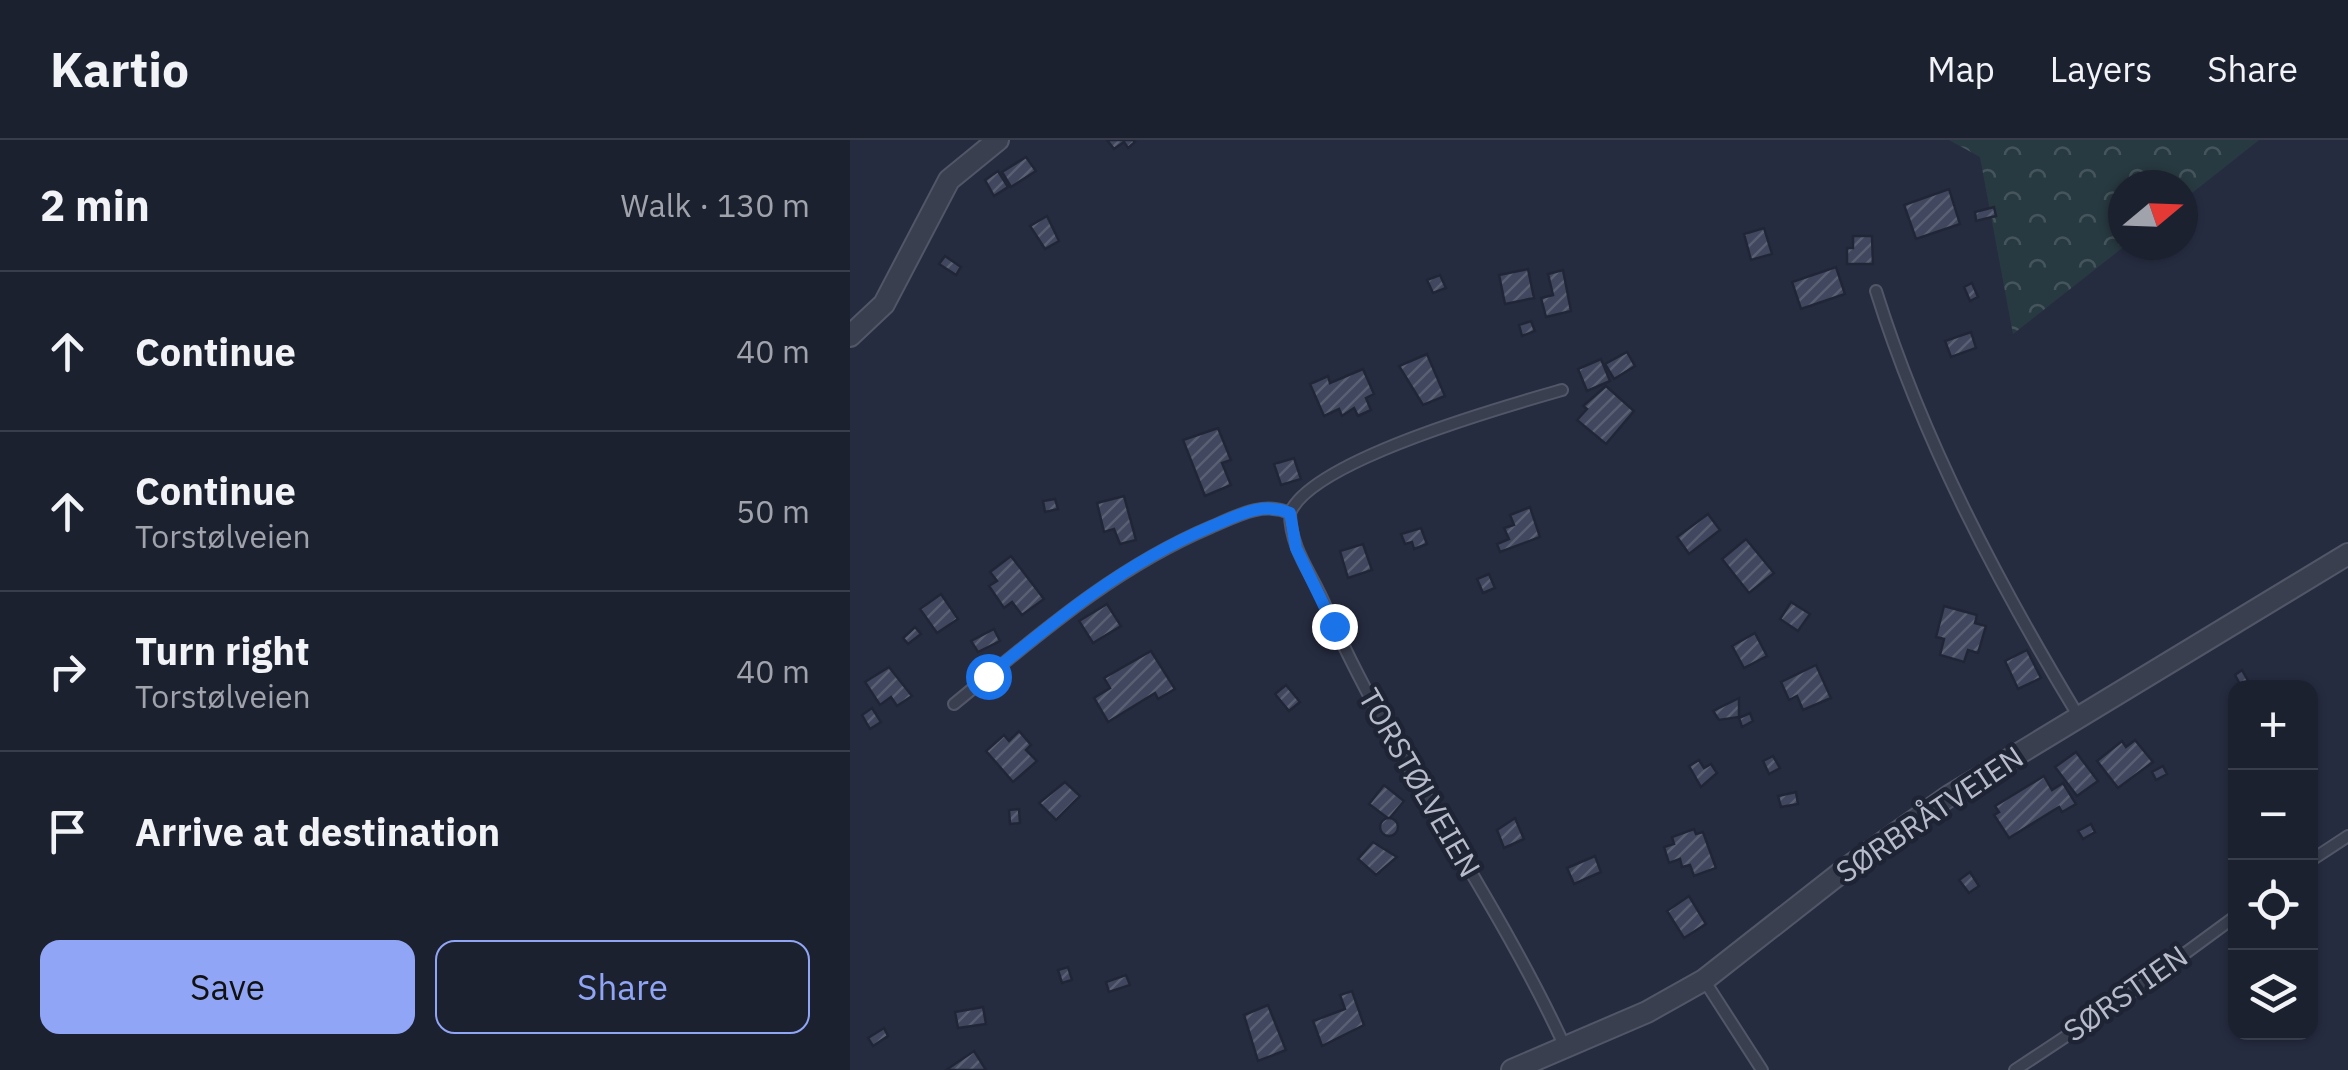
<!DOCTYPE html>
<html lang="en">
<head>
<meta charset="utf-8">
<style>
  body { margin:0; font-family:"IBM Plex Sans",sans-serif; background:#292e3c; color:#f1f3f6 }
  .controls { position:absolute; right:30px; bottom:30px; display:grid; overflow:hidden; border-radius:20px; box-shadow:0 2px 8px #0004 }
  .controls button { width:90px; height:90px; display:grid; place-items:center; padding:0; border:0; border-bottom:2px solid #3a3e4c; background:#1c2130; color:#f1f3f6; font:50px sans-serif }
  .compass { position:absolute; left:1258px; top:30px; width:90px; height:90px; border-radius:50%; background:#1c2130; box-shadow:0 2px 8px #0004; rotate:71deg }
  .stop { position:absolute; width:30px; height:30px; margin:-22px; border:8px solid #1a73e8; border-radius:50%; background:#fff }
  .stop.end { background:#1a73e8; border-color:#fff; box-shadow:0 2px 10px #0008 }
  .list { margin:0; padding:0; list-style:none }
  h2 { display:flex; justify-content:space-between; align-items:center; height:130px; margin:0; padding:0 40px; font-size:42px }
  h2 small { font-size:32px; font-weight:400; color:#a0a3ab }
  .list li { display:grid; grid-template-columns:65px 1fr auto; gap:30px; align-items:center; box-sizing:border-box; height:160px; padding:0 40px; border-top:2px solid #3a3e4c }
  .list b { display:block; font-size:38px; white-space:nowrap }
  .list p { margin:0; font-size:32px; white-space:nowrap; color:#a0a3ab }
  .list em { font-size:32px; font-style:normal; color:#a0a3ab }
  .actions { display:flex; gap:20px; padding:30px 40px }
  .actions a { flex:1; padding:22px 0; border:2px solid #91a5f6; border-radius:20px; text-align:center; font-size:35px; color:#91a5f6 }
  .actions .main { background:#91a5f6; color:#111 }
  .icon { flex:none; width:55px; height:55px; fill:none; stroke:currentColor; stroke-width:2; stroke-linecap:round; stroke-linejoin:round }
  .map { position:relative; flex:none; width:1498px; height:930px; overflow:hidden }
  header { display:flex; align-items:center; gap:60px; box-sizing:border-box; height:140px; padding:0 50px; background:#1c2130; border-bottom:2px solid #3a3e4c }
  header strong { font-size:48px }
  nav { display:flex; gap:55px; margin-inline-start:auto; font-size:35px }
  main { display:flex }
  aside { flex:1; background:#1c2130 }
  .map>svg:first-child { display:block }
  .forest { fill:url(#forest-crowns) }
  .building { fill:url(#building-hatch); stroke:#212637; stroke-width:2.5 }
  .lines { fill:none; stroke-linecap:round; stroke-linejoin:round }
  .lane-casing { stroke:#525767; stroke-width:14 }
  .street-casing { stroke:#525767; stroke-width:24 }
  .lane { stroke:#3a3f50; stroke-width:10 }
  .street { stroke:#3a3f50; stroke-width:20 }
  .route { stroke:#1a73e8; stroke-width:12 }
  .labels { text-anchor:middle; stroke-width:9; stroke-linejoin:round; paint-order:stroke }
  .street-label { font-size:30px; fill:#b7bbca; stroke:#1f2435 }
</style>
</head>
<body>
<header>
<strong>Kartio</strong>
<nav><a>Map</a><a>Layers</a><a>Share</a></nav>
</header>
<main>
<aside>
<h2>2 min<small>Walk · 130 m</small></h2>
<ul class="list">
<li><svg class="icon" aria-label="ahead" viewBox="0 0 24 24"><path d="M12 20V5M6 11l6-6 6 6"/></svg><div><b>Continue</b></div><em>40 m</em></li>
<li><svg class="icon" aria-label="ahead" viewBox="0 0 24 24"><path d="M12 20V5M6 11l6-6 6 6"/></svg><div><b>Continue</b><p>Torstølveien</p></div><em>50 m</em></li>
<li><svg class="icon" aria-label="right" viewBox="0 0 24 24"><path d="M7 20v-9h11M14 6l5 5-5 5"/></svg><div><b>Turn right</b><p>Torstølveien</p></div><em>40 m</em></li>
<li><svg class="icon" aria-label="arrive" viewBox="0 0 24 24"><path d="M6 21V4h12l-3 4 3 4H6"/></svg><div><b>Arrive at destination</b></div></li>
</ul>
<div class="actions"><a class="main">Save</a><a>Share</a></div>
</aside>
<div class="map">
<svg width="1498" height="930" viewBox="0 0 1498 930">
  <defs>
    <pattern id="forest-crowns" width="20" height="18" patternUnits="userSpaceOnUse" patternTransform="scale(2.5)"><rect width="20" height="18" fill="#283a41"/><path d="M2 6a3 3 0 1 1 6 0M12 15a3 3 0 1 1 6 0" fill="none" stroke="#45555b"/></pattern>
    <pattern id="building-hatch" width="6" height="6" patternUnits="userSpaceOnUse" patternTransform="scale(2.5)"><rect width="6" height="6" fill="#40475e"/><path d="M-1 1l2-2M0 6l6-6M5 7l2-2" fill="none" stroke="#596074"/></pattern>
  </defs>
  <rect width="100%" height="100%" fill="#262c40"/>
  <!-- forest -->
  <polygon class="forest" points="1099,0 1409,0 1333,60 1333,45 1273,45 1276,105 1163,194 1130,17"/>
  <!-- building -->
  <g class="building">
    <polygon points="257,0 283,0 285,2 278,8 274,2 264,9"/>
    <polygon points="176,17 186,31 161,47 152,32"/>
    <polygon points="148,31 158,47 144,56 135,40"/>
    <polygon points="1099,49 1110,84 1066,99 1054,65"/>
    <polygon points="1144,67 1146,76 1126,81 1125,72"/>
    <polygon points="197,76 209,101 195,109 180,86"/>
    <polygon points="914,88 922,114 901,120 894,94"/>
    <polygon points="1003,96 1022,96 1023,124 997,124 997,108 1003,108"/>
    <polygon points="95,116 111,127 106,135 89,124"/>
    <polygon points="986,127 995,154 951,169 942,142"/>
    <polygon points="678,129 684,158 655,164 649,135"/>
    <polygon points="713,130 721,171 696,177 691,158 703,155 698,134"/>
    <polygon points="590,135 596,148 583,153 577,140"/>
    <polygon points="1122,143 1128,157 1120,161 1114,147"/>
    <polygon points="681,181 685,191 672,196 669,185"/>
    <polygon points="1121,192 1126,208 1101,217 1095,201"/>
    <polygon points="777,212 785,226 764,239 755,224"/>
    <polygon points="577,214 595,256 573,265 549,226"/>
    <polygon points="751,219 760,241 737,251 728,229"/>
    <polygon points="513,229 524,254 516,258 521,270 508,276 504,268 492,276 489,269 474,276 460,244 478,236 480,243"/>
    <polygon points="756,246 784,271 756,304 727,280 737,269 733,266"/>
    <polygon points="368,288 381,320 372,323 381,345 355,356 333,300"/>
    <polygon points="444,318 451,339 431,345 424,324"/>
    <polygon points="274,356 286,400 270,404 264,389 254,392 247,363"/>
    <polygon points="205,359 208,369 195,372 193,361"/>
    <polygon points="680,367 690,397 650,412 647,404 659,399 654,388 664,385 660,375"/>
    <polygon points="858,374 870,390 839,414 827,397"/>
    <polygon points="571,388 577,404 564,409 562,402 555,404 551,394"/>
    <polygon points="896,399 924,433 899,453 872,419"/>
    <polygon points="513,404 522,430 498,438 490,411"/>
    <polygon points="161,416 194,459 172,475 162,462 154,468 139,446 147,441 140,432"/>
    <polygon points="639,434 645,448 633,453 627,439"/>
    <polygon points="91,454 108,479 87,493 70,469"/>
    <polygon points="941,462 960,474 948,491 930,479"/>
    <polygon points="257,464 271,486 243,503 229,481"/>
    <polygon points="1094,466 1127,475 1125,483 1136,486 1128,513 1118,510 1114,522 1090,515 1094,499 1086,497"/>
    <polygon points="65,487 71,494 58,504 53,498"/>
    <polygon points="144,489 150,501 128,512 121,501"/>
    <polygon points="905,493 917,516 894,528 882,506"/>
    <polygon points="1177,510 1191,538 1168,549 1155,521"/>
    <polygon points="301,511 325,549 308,559 305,553 258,582 244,558 260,548 254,538"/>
    <polygon points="966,525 981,558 953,570 947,556 939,560 931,542"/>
    <polygon points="39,527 62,556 47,566 41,557 30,565 15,542"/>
    <polygon points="1392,530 1402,548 1392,548 1385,535"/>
    <polygon points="436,545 450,562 439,571 425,554"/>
    <polygon points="889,558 889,577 869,580 863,571"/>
    <polygon points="22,568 31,582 20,589 12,575"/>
    <polygon points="900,573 903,581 892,587 889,578"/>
    <polygon points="169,591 181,605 176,610 187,621 163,642 136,611 154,595 159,601"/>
    <polygon points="1285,600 1303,622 1268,648 1247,621 1272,601 1276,607"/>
    <polygon points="1226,612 1248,641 1227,656 1205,627"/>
    <polygon points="923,616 930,628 919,634 913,621"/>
    <polygon points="849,620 854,628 861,624 867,633 851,647 839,626"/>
    <polygon points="1313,626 1317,634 1306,640 1302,632"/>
    <polygon points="1194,636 1202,650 1213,643 1226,664 1212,672 1209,667 1159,698 1144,675 1149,672 1145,666"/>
    <polygon points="215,642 230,656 206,680 189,663"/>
    <polygon points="534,645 554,661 539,679 519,664"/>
    <polygon points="946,652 948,664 931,667 928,656"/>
    <polygon points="169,669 170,683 160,684 159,670"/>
    <polygon points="665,678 674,699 654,708 647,690"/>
    <circle cx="539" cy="687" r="9"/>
    <polygon points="1241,684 1245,692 1233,699 1228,691"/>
    <polygon points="844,689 846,694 853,692 866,728 844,736 840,725 832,727 830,719 819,723 814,707 824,704 822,697"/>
    <polygon points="523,702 547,717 526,735 508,719"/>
    <polygon points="745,716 751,732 724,744 717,728"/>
    <polygon points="1120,732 1129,746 1119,753 1109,740"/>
    <polygon points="839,756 856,784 834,798 817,771"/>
    <polygon points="218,827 222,840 212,843 208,830"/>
    <polygon points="276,835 280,845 259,852 256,842"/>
    <polygon points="502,851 514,885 472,906 463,881 495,869 490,855"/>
    <polygon points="418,865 436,910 408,921 394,875"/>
    <polygon points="133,867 136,884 108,888 105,872"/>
    <polygon points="34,888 38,896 23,906 18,898"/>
    <polygon points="124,911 136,930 96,930"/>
  </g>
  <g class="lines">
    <!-- lane casing -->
    <g class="lane-casing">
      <g id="lane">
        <path d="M1026 151C1073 301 1148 443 1229 577"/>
        <path d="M712 250C656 266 462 320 440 373 440 408 462 434 475 465 542 619 645 754 715 907"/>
        <path d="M104 564C186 497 262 429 361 387 387 376 412 361 440 373"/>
        <polyline points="1460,721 1498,696"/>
        <polyline points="854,840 912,930"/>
        <polyline points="1165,930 1277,856 1386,776"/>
      </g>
    </g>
    <!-- street casing -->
    <g class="street-casing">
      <g id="street">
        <polyline points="0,196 34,164 99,40 148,0"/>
        <polyline points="662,930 797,872 854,840 998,727 1099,656 1498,414"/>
      </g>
    </g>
    <!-- lane -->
    <use href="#lane" class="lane"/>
    <!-- street -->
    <use href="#street" class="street"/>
  </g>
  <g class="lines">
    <!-- route -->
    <path class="route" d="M138 536C209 477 275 423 360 387 387 376 412 361 440 373L446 408 484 486"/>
  </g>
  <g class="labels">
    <!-- street labels -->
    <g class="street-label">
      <text transform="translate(569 643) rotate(60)" y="10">TORSTØLVEIEN</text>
      <text transform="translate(1080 675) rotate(-34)" y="10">SØRBRÅTVEIEN</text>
      <text transform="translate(1276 854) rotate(-35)" y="10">SØRSTIEN</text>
    </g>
  </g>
</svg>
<div class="controls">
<button>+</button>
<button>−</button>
<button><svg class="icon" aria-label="locate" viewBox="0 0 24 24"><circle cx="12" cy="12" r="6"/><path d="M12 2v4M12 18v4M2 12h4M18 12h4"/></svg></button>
<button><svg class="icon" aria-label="layers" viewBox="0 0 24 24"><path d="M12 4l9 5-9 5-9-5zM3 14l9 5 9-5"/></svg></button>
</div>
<svg class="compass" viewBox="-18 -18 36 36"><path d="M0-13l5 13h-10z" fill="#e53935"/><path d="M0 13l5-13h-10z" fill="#a0a3ab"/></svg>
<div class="stop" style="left:138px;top:536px"></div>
<div class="stop end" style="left:484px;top:486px"></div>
</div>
</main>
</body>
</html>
